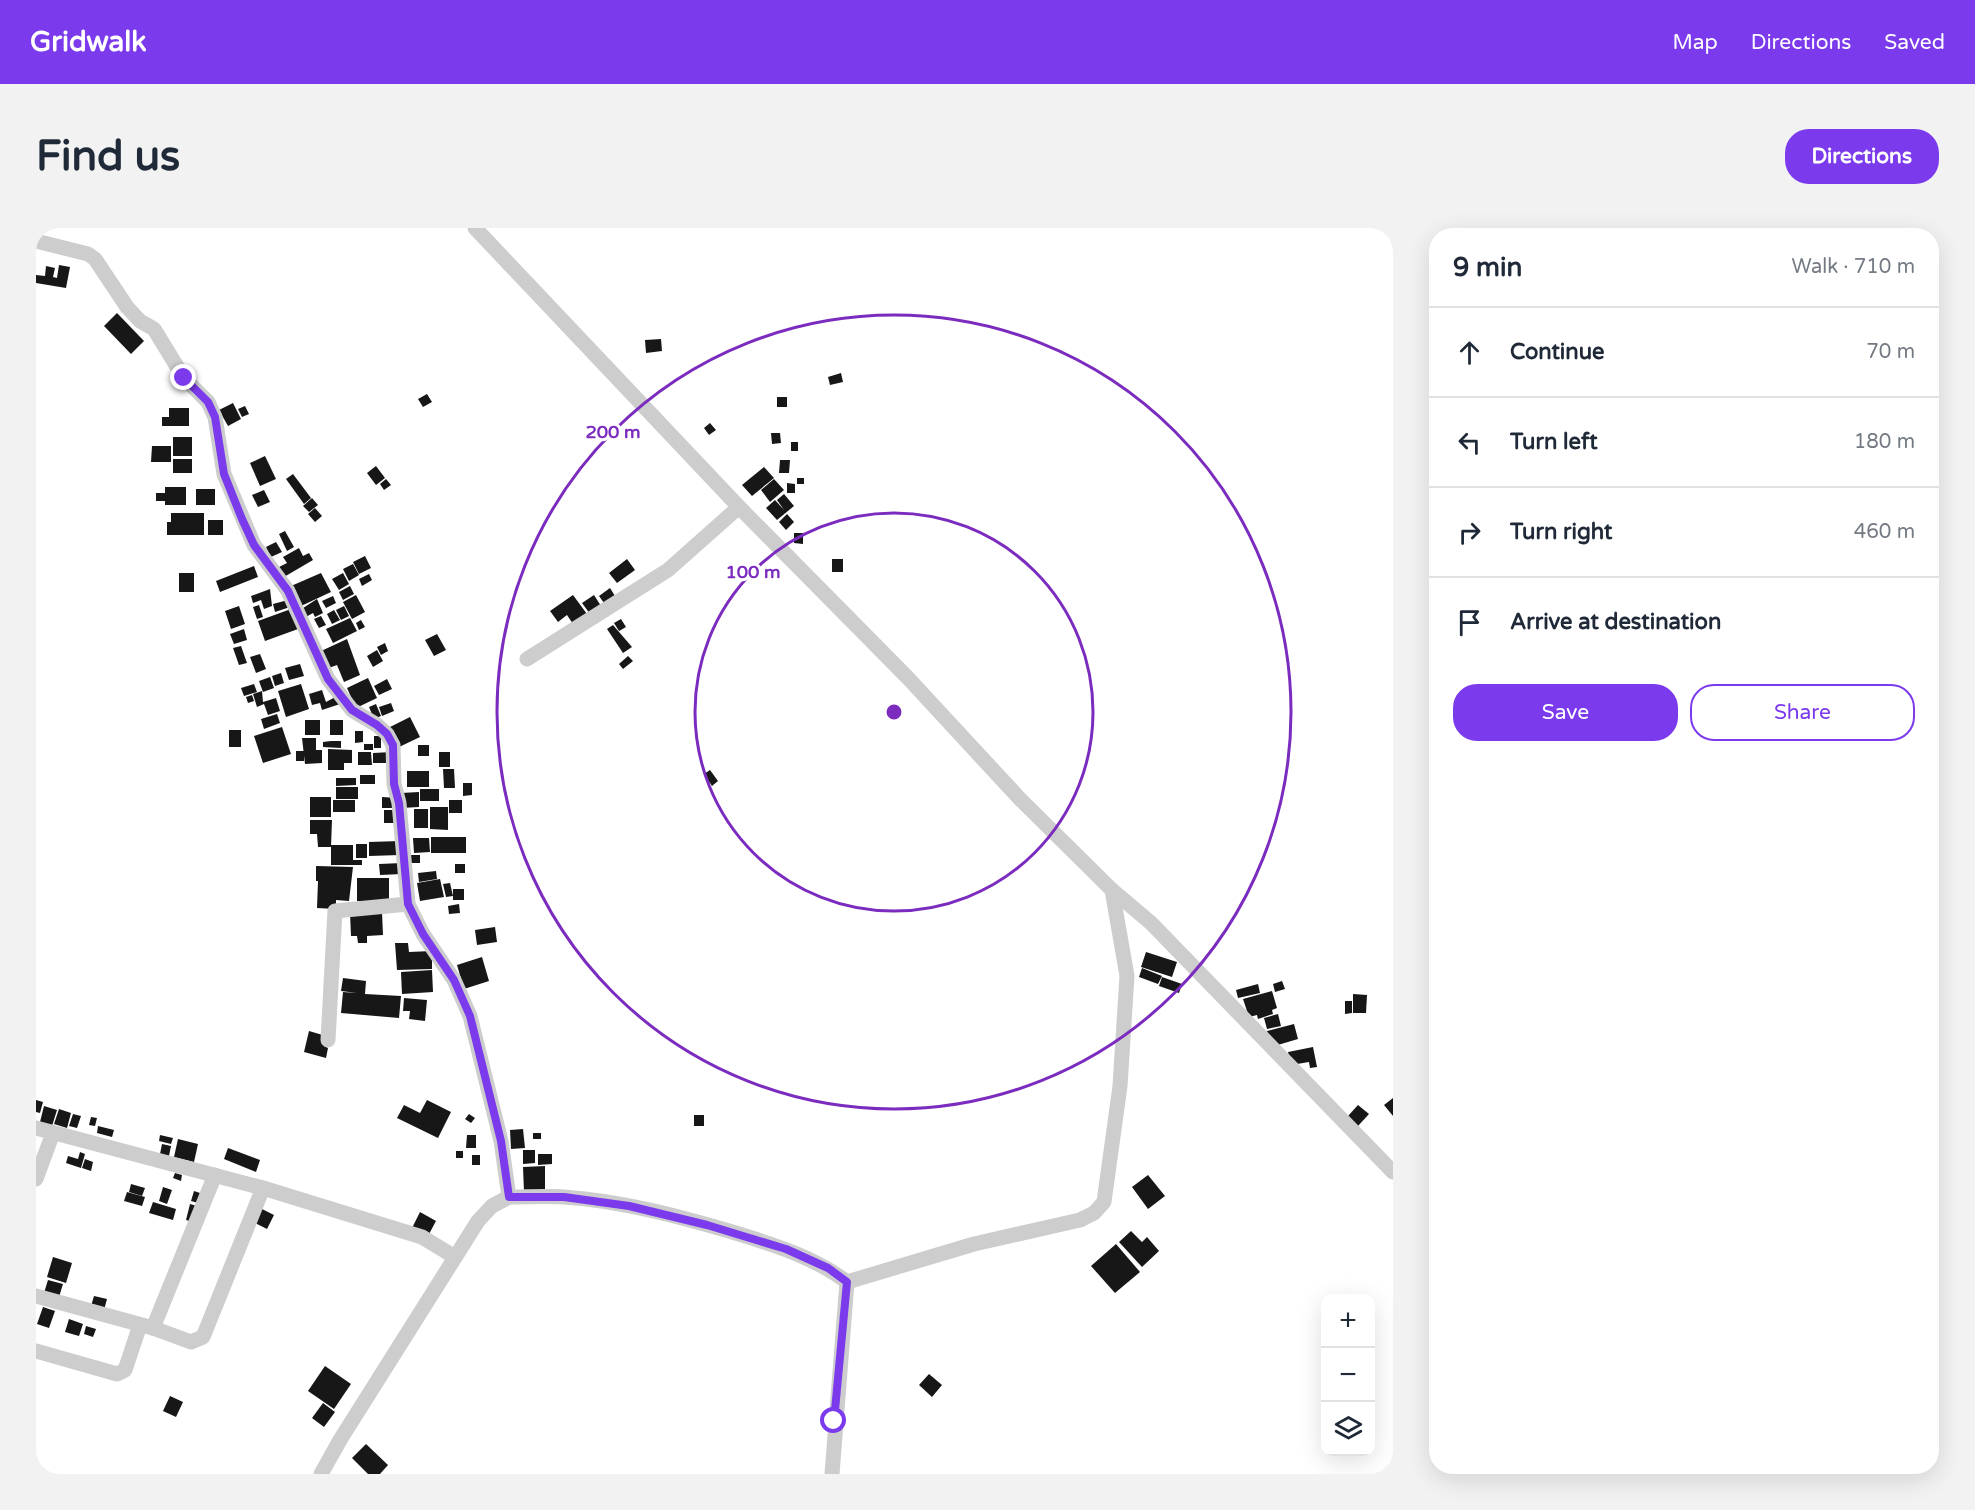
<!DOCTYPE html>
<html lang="en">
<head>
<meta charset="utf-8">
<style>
  body { margin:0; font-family:"Varela Round",sans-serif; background:#f2f2f3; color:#1f2937 }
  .controls { position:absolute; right:18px; bottom:18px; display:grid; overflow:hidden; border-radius:12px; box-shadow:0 6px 24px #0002 }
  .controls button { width:54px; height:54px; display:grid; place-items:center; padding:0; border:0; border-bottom:2px solid #e0e1e3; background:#fff; color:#1f2937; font:30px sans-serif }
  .stop { position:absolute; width:18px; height:18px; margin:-14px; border:4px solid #7c3aed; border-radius:50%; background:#fff }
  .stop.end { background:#7c3aed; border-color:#fff; box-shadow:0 2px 6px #0008 }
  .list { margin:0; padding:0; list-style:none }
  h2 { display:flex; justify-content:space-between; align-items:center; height:78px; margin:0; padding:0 24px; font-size:26px }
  h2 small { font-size:20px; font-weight:400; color:#747a83 }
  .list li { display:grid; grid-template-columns:39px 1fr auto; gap:18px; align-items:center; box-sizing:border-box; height:90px; padding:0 24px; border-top:2px solid #e0e1e3 }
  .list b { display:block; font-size:22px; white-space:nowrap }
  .list em { font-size:20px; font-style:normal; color:#747a83 }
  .actions { display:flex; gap:12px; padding:18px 24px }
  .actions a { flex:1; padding:14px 0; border:2px solid #7c3aed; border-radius:24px; text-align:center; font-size:21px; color:#7c3aed }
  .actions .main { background:#7c3aed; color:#fff }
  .icon { flex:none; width:33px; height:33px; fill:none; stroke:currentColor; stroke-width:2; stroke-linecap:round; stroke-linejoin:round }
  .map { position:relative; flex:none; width:1357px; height:1246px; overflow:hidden; border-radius:24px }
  header { display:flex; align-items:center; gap:36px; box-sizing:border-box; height:84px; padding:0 30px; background:#7c3aed; color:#fff }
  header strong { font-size:28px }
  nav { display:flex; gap:33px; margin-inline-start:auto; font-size:21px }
  .intro { display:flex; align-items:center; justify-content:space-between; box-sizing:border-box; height:144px; padding:0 36px }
  h1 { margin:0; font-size:42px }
  .button { padding:15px 27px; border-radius:24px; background:#7c3aed; color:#fff; font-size:21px; font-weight:700 }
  main { display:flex; gap:36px; padding:0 36px }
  aside { flex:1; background:#fff; border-radius:24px; box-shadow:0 6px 24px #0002 }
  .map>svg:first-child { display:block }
  .building { fill:#171717 }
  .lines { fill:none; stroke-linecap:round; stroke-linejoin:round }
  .street { stroke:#cdcdcd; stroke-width:15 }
  .route { stroke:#7c3aed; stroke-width:8 }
  .ring { fill:none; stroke:#7b2cbf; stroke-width:3 }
  .centre { fill:#7b2cbf; stroke:#fff; stroke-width:3 }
  .ring-label { font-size:18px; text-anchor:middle; font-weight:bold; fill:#7b2cbf; stroke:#fff; stroke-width:6; stroke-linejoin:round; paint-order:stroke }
</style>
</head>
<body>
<header>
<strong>Gridwalk</strong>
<nav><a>Map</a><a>Directions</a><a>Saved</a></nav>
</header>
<div class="intro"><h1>Find us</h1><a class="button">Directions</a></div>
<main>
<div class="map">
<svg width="1357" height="1246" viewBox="0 0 1357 1246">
  <rect width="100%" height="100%" fill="#fff"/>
  <!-- building -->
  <g class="building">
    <polygon points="23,37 34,39 30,60 0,55 0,47 9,48 10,38 19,40 17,49 21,50"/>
    <polygon points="81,85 108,113 95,126 68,98"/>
    <polygon points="625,111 626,123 610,125 609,112"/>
    <polygon points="805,145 807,154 794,157 792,149"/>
    <polygon points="391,166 396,174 387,179 382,171"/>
    <rect x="741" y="169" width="10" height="10"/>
    <polygon points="197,175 205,191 192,198 183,182"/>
    <polygon points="209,178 213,186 206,189 202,181"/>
    <polygon points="133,180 153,180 153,198 126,198 126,189 133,189"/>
    <polygon points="674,195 680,202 673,207 668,200"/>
    <polygon points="735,205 744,205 745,215 736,216"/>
    <rect x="137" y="209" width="19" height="19"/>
    <rect x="755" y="214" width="7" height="9"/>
    <polygon points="116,218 135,218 135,234 115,234"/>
    <polygon points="229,228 240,251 224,258 214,235"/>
    <rect x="137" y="231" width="19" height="14"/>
    <polygon points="744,232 754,232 753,245 743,245"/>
    <polygon points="340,238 349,250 340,257 331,245"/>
    <polygon points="728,239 738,250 716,268 706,257"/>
    <polygon points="257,246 275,270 268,276 250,251"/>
    <rect x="761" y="250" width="7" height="6"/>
    <polygon points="350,251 355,257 348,262 344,256"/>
    <polygon points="738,251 748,262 734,274 725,262"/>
    <polygon points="751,255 759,256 759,265 751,265"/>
    <polygon points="129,259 150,259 150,277 129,277 129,273 120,273 120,265 129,265"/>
    <rect x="160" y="261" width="19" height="16"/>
    <polygon points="228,262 234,274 222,279 216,267"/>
    <polygon points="748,266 758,278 741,292 730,280 739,272 748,282 741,272"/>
    <polygon points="276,270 282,277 273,284 267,278"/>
    <polygon points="279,280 286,288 279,294 272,286"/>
    <polygon points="135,285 168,285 168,307 131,307 131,294 135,294"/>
    <polygon points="751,286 758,294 750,302 743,294"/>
    <rect x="172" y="292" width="15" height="15"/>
    <polygon points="249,303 258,319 251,323 243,306"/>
    <polygon points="758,305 767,305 767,316 758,315"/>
    <polygon points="240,314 246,324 235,329 230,319"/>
    <polygon points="263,320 267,328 273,325 277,332 248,349 243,339 251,335 247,329"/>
    <polygon points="329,328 335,340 323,346 317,334"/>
    <polygon points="591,331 599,342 581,355 573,345"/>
    <rect x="796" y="331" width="11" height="13"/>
    <polygon points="317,336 323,347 313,353 307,341"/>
    <polygon points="218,338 222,349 184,364 180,353"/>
    <rect x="143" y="345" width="15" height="19"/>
    <polygon points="285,345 295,364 265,378 255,358"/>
    <polygon points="307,345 313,356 303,362 296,351"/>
    <polygon points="333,346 336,352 326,358 323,351"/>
    <polygon points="314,358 318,366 307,372 303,364"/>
    <polygon points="574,360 579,368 568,375 563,368"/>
    <polygon points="234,361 236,378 228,381 225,372 217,375 215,368"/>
    <polygon points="320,367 329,384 316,391 307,374"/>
    <polygon points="537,367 551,386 537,396 531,387 522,394 514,383"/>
    <polygon points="558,367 565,378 554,386 546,375"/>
    <polygon points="297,368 300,375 290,380 286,373"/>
    <polygon points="281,371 287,385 279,389 277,385 268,390 264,382"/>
    <polygon points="252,372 254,379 239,384 237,376"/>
    <polygon points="223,377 227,389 221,391 217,379"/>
    <polygon points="203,378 209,396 195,401 189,383"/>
    <polygon points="308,378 313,388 305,392 300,382"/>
    <polygon points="255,381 262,401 229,413 222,393"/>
    <polygon points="298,382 304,392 296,396 291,386"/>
    <polygon points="285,388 290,397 283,400 278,391"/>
    <polygon points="314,390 321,403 297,415 290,401"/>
    <polygon points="585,391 590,399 583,403 578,395"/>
    <polygon points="325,392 329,399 323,402 320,395"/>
    <polygon points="577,397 596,419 587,425 571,401"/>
    <polygon points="208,401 211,412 198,416 194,406"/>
    <polygon points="401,406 410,422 398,428 389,412"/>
    <polygon points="311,411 324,447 308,454 301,437 290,441 283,424"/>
    <polygon points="349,415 352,423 345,427 341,419"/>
    <polygon points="205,418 211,435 203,437 197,420"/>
    <polygon points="341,422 347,433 337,439 331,428"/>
    <polygon points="224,426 230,441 220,445 214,429"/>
    <polygon points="592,428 597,433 587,441 583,436"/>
    <polygon points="264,436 268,448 253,452 249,440"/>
    <polygon points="245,445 248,455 239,458 236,448"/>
    <polygon points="234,449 238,460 227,464 223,453"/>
    <polygon points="332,450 341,470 320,480 311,460"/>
    <polygon points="351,451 356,461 343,467 338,458"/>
    <polygon points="218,456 221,464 208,468 205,460"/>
    <polygon points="265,456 273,481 250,489 242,463"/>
    <polygon points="286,462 290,474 301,468 304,476 286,482 284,475 276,477 273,466"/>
    <polygon points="226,463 227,474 240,470 244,483 232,487 228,476 221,479 217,466"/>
    <polygon points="216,467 218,473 212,475 210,469"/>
    <polygon points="355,475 358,483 346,488 343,479"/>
    <polygon points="340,476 345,488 338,491 333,479"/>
    <polygon points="241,486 244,495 228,501 225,491"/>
    <polygon points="374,489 384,509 361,520 352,500"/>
    <rect x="269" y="492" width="15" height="15"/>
    <rect x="294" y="492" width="13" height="15"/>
    <polygon points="246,499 255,526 227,535 218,508"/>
    <rect x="193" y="502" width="12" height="17"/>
    <polygon points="319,503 327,503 327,514 319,515"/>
    <rect x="338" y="508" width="7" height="12"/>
    <polygon points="266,510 280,510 280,522 286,522 286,535 269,536"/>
    <polygon points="295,513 305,513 305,520 287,519 287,514"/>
    <rect x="328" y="516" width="9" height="6"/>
    <rect x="382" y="517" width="11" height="11"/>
    <polygon points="292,521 316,522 316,535 308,535 308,542 292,542"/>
    <rect x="260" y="523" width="8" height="10"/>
    <polygon points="322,524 335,524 336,537 322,537"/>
    <polygon points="356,524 356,535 337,535 337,525"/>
    <rect x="403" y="524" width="11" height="15"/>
    <polygon points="407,541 418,541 419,560 408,560"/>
    <polygon points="674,542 682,553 676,558 668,546"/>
    <rect x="371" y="543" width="22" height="16"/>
    <rect x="324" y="547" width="15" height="9"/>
    <polygon points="300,550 320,550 320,557 300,558"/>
    <polygon points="427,555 436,555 436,567 427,568"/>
    <rect x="300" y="559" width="22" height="12"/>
    <rect x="384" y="561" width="19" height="12"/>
    <polygon points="383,564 383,579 365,580 365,565"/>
    <rect x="274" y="569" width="21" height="20"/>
    <polygon points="346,569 361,570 361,580 346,580"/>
    <rect x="297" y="572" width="22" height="12"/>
    <rect x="413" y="572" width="13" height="13"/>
    <polygon points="394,579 412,579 412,602 394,601"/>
    <rect x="378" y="581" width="14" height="19"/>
    <rect x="348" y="582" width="13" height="13"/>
    <polygon points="274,592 296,592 295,619 282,619 281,606 274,606"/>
    <rect x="395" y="609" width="35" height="16"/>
    <polygon points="377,610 393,610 394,624 378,625"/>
    <polygon points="364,613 364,627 333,628 333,614"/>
    <rect x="320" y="616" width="11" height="14"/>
    <polygon points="295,617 317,617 317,632 326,632 326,637 295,637"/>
    <rect x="371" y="627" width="13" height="8"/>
    <polygon points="366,635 366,646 344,647 343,636"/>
    <rect x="419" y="636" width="10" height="9"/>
    <polygon points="280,638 317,639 313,673 300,672 300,681 281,680 282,653 280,653"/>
    <polygon points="400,643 401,651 383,654 382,645"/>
    <rect x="321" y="650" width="32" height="23"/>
    <polygon points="404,651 408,669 384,673 381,655"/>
    <polygon points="414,655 417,668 410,669 407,656"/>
    <rect x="417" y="661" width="11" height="11"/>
    <polygon points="423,676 424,685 413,686 412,678"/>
    <polygon points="346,684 347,707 331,708 331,715 322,715 321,708 315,708 314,685"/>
    <polygon points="459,699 461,714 441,717 439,702"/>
    <polygon points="359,715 372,715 373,724 396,723 396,741 361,742"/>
    <polygon points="1110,724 1141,734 1136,749 1105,739"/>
    <polygon points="446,729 453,753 428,761 421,737"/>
    <polygon points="1106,740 1126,748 1122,756 1103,749"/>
    <polygon points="396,742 397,764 366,766 365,744"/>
    <polygon points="1126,749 1146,756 1143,765 1123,758"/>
    <polygon points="307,750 330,753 329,766 365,768 363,790 305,785 307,764 321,765 305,763"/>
    <polygon points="1246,753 1249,761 1239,764 1237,756"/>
    <polygon points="1222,756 1224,765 1202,770 1200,762"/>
    <polygon points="1236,763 1241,780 1236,782 1237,786 1222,791 1221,787 1213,789 1207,771"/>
    <polygon points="1317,766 1331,767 1330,785 1317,785"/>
    <polygon points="368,770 391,772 389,793 373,791 374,783 367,783"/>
    <polygon points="1309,773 1316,773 1316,785 1309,786"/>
    <polygon points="1242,786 1245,798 1231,801 1228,790"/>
    <polygon points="1258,796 1262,811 1235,819 1231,803"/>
    <polygon points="273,803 290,808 288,818 292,820 290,830 268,824"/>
    <polygon points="1277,819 1281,839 1274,840 1273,834 1255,837 1252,824"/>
    <polygon points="1357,870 1357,888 1348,877"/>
    <polygon points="0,872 7,874 4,885 0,884"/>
    <polygon points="391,872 415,884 402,910 361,890 368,877 384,885"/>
    <polygon points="1322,877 1333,886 1322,898 1312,888"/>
    <polygon points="8,878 21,882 16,898 4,894"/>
    <polygon points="23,881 35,885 31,900 18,896"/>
    <polygon points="37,886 45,888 41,900 33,898"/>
    <polygon points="433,886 439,890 435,895 429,891"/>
    <rect x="658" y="887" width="10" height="11"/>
    <polygon points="55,889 61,890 59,898 53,897"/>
    <polygon points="62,898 78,902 76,909 61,905"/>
    <polygon points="487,901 489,920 475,921 474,902"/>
    <rect x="497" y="905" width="8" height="6"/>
    <polygon points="124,907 137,910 135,916 123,913"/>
    <polygon points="431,907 440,907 440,920 430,920"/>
    <polygon points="142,911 162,916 158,934 138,929"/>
    <polygon points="126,916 135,918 133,928 124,926"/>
    <polygon points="192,920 224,932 220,944 188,931"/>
    <polygon points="487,922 499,922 499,935 487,936"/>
    <rect x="420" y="923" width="7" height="7"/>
    <polygon points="44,924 49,926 45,940 30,935 32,928 42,931"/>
    <polygon points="502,926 516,926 516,936 502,937"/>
    <rect x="436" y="927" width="8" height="10"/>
    <polygon points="49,931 57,934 55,943 46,940"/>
    <polygon points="509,938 509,964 488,964 487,939"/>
    <polygon points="139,945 146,947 145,953 137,950"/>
    <polygon points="1112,947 1129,968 1112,981 1096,959"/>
    <polygon points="95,956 109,960 106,968 93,964"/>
    <polygon points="127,959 136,962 131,976 123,973"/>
    <polygon points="158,963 164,965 162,975 155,973"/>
    <polygon points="91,964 109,969 106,978 88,973"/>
    <polygon points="117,974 140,981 137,992 113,985"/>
    <polygon points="154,976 161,978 157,994 150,992"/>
    <polygon points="224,980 238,987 231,1001 217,994"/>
    <polygon points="384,984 400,993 392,1008 376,1000"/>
    <polygon points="1095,1003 1106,1014 1111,1009 1123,1023 1106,1039 1083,1014"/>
    <polygon points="1080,1016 1104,1044 1079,1065 1055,1038"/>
    <polygon points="17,1029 36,1035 30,1055 11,1049"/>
    <polygon points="12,1052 27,1056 23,1069 8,1065"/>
    <polygon points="58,1068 71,1071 68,1082 55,1078"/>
    <polygon points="7,1079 19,1083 13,1100 1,1096"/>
    <polygon points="33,1091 47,1096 43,1108 29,1104"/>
    <polygon points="50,1098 60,1101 57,1109 48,1106"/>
    <polygon points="289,1138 315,1156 298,1181 272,1163"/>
    <polygon points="893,1146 906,1157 896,1169 883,1157"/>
    <polygon points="134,1168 147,1174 140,1189 127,1183"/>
    <polygon points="287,1175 299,1184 288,1199 276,1190"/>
    <polygon points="330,1216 352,1237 344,1246 332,1246 316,1230"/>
  </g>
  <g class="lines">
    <!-- street -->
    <g class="street">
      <polyline points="439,0 703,279 872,450 983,570 1076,662 1091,748 1084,858 1068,974 1058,985 1044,992 938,1016 811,1054 796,1246"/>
      <polyline points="0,13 52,26 59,31 91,79 104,93 118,101 148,150 172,174 179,189 188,246 218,317 252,363 292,451 316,482 341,497 351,506 357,517 358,556 363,575 372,676 387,706 418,752 434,788 465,913 473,969 456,978 442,993 304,1212 285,1246"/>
      <polyline points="491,431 632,342 703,279"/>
      <polyline points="1076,662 1115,695 1357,944"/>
      <polyline points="292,812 299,683 372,676"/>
      <polyline points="0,900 227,960 386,1009 419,1029"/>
      <polyline points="0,951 17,905"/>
      <path d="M473 969C491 969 510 968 528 969 587 973 646 989 703 1006 742 1018 779 1030 811 1054"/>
      <polyline points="0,1068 117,1100 155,1114 167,1109 227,960"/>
      <polyline points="117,1100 179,947"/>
      <polyline points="0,1123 81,1146 89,1142 104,1097"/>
    </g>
  </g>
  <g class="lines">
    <!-- route -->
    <polyline class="route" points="148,150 172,174 179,189 188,246 206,291 218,317 252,363 292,451 316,482 341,497 351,506 357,517 358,556 363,575 372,676 387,706 418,752 434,788 465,913 473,969 528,969 593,978 671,997 750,1021 792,1040 811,1054 798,1193"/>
  </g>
  <!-- distance rings -->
  <g class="ring">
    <circle cx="858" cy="484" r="199"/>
    <circle cx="858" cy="484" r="397"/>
  </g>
  <circle cx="858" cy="484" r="9" class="centre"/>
  <g class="ring-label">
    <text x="577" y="210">200 m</text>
    <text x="717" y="350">100 m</text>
  </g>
</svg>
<div class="controls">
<button>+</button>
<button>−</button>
<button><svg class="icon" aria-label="layers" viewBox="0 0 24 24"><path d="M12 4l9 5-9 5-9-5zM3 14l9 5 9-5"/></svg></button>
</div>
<div class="stop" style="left:798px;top:1193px"></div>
<div class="stop end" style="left:148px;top:150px"></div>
</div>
<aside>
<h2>9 min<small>Walk · 710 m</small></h2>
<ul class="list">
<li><svg class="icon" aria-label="ahead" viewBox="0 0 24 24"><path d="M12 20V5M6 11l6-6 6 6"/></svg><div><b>Continue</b></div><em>70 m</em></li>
<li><svg class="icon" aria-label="left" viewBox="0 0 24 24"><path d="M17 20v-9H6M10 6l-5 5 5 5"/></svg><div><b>Turn left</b></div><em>180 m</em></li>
<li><svg class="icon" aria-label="right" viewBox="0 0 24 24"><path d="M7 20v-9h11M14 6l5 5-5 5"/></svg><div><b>Turn right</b></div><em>460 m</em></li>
<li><svg class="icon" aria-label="arrive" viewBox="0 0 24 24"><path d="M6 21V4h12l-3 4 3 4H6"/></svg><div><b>Arrive at destination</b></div></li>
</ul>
<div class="actions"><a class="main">Save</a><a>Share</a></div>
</aside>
</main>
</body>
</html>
